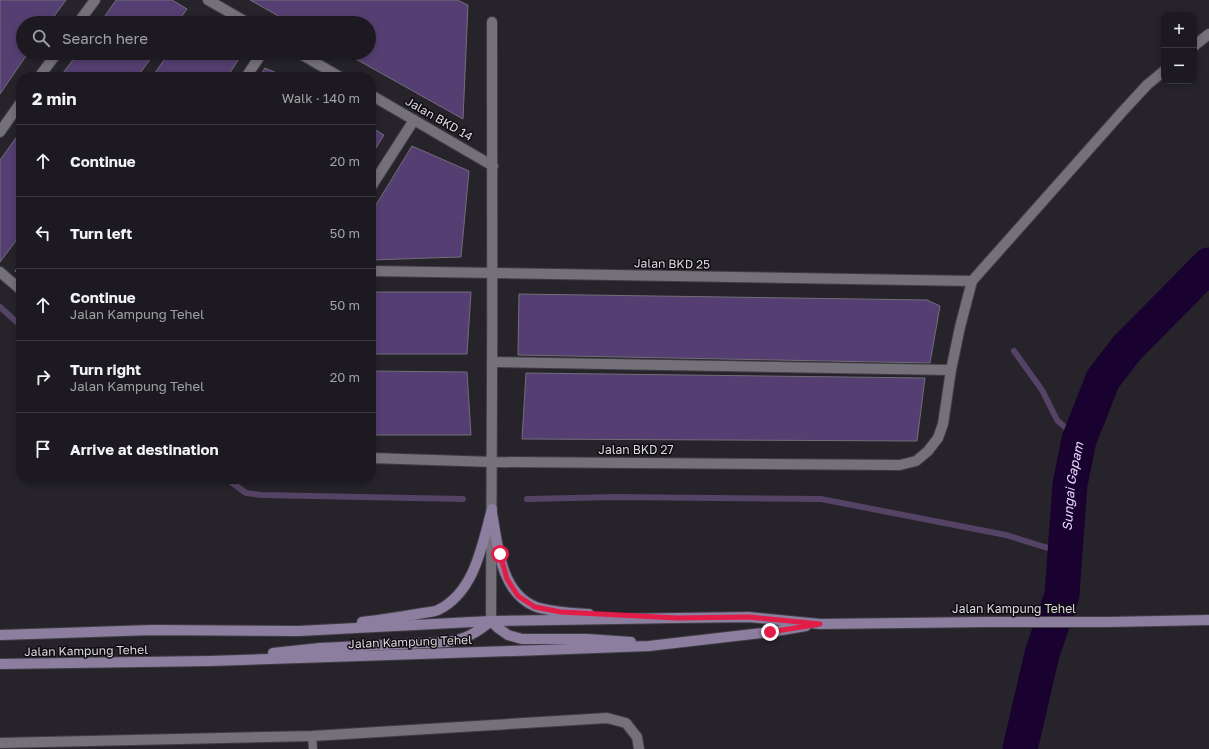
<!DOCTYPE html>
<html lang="en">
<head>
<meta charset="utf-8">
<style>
  body { margin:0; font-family:"Golos Text",sans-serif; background:#29272d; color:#f1f3f6 }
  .controls { position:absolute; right:12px; top:12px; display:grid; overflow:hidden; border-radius:8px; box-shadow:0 2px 6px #0003 }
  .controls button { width:36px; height:36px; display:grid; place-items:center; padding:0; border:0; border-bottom:1px solid #3a383e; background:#1c1a20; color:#f1f3f6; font:20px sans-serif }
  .stop { position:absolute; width:12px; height:12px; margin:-9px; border:3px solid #e11d48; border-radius:50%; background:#fff }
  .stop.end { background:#e11d48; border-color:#fff; box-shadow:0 1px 4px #0008 }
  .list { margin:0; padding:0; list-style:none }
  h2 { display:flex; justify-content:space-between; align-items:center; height:52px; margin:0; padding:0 16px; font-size:17px }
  h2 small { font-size:13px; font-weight:400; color:#a0a1a5 }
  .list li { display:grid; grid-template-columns:26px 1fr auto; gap:12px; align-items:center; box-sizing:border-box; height:72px; padding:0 16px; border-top:1px solid #3a383e }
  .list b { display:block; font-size:15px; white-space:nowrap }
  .list p { margin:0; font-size:13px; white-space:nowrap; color:#a0a1a5 }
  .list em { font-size:13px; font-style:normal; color:#a0a1a5 }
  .icon { flex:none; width:22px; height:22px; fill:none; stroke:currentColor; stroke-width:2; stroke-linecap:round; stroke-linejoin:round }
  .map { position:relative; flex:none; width:1209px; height:749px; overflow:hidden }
  .search { position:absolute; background:#1c1a20; box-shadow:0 2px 6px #0003; left:16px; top:16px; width:360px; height:44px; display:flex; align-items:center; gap:10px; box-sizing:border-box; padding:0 14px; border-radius:22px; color:#a0a1a5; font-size:15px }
  .panel { position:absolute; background:#1c1a20; box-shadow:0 2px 6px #0003; left:16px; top:72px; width:360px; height:412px; border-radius:16px }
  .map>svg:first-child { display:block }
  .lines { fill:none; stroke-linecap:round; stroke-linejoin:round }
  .stream { stroke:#544365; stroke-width:6 }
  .river { stroke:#1a0230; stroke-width:35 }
  .building { fill:#553e71; stroke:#726e78 }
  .service-casing { stroke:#403d44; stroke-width:10 }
  .minor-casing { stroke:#403d44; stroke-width:12 }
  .secondary-casing { stroke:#403d44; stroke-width:12 }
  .service { stroke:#75717b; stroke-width:8 }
  .minor { stroke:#75717b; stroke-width:10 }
  .secondary { stroke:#8c7e9f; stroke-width:10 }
  .route { stroke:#e11d48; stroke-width:5 }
  .labels { text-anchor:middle; stroke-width:3; stroke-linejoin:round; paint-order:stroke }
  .street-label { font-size:12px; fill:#dcdae0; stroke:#0f0d11 }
  .water-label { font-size:13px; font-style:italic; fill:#e5d7f8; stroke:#0f0d11 }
</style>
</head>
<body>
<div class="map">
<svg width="1209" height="749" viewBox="0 0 1209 749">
  <rect width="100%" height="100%" fill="#26232b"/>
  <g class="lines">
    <!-- stream -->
    <g class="stream">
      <polyline points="0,307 21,326"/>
      <polyline points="1014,351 1042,390 1057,420 1079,440"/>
      <polyline points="227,479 246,493 261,495 463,499"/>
      <polyline points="527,499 616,497 821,499 1006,535 1064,553"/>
    </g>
    <!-- river -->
    <path class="river" id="s1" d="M1020 749 1042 654 1062 595 1070 484 1079 440 1103 379 1127 348 1209 265"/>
  </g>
  <!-- building -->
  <g class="building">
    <polygon points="0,0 66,0 49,23 23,23 23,53 28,53 0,94"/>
    <polygon points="116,0 172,0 187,9 177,23 100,23"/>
    <polygon points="250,0 457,0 468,5 463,119 345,53 369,53 369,23 291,23"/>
    <polygon points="194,17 208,23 190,23"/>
    <polygon points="78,53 155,53 137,77 60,77"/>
    <polygon points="169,53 243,53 227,77 152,77"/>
    <polygon points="265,68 286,77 259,77"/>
    <polygon points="371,127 384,135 371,156"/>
    <polygon points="21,131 21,234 0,262 0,160"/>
    <polygon points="412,146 469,171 461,257 371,260 371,213"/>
    <polygon points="21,263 21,277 15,271"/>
    <polygon points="371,292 471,292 467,354 371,354"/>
    <polygon points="519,294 927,300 940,306 930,363 518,355"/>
    <polygon points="371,371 467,372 471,435 371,435"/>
    <polygon points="526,373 925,378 917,441 522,439"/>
  </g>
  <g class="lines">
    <!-- service casing -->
    <g class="service-casing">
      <polyline id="service" points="312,736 313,749"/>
    </g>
    <!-- minor casing -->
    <g class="minor-casing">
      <g id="minor">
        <polyline points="208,0 248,23"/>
        <polyline points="78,23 95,0"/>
        <polyline points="1194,46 1209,34"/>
        <polyline points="299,53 340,77"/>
        <polyline points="39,77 57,53"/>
        <polyline points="246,77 262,53"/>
        <polyline points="371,95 493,166"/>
        <polyline points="0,132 21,102"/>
        <polyline points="371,187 414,120"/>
        <polyline points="371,271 972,281"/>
        <polyline points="0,272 21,290"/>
        <polyline points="492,362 951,370"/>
        <polyline points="371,458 493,462 900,465 916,461 928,451 938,438 943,424 951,370 960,327 972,281 1123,111 1147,85 1164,71"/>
        <path d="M491 621C492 421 493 222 492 22"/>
        <polyline points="0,743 312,736 607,718 626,723 637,737 639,749"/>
      </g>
    </g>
    <!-- secondary casing -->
    <g class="secondary-casing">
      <g id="secondary">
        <path d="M492 513C498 545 500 591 534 606 548 612 574 613 589 614"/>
        <path d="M362 622C382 619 403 617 423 613 428 612 434 612 438 610 475 592 482 545 492 509"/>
        <polyline points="0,635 153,630 299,631 491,621 677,618 749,617 820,624 987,622 1109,622 1209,620"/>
        <path d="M273 653 320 648 447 642C466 639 476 633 491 621L498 628 508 635 522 639H587L631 642"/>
        <polyline points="0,664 210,661 542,650 649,646 770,632 806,626"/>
      </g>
    </g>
    <!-- service -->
    <use href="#service" class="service"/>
    <!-- minor -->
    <use href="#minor" class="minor"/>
    <!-- secondary -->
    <use href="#secondary" class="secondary"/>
  </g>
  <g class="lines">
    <!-- route -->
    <polyline class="route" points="500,554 507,579 518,596 535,607 561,612 677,618 749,617 820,624 770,632"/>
  </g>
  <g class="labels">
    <!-- street labels -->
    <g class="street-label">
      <text transform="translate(439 119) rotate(30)" y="4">Jalan BKD 14</text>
      <text transform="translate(672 264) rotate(1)" y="4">Jalan BKD 25</text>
      <text x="636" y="454">Jalan BKD 27</text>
      <text x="1014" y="613">Jalan Kampung Tehel</text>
      <text transform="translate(410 642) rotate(-2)" y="4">Jalan Kampung Tehel</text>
      <text transform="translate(86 651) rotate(-1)" y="4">Jalan Kampung Tehel</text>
    </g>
    <!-- water labels -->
    <g class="water-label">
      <text dy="5" stroke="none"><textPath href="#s1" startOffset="269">Sungai Gapam</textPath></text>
    </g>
  </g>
</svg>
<div class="controls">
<button>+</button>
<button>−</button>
</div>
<div class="stop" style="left:500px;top:554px"></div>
<div class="stop end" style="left:770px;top:632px"></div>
<div class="search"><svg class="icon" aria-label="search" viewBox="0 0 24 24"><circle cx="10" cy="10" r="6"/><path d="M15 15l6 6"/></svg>Search here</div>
<section class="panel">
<h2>2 min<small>Walk · 140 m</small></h2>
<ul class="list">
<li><svg class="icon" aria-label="ahead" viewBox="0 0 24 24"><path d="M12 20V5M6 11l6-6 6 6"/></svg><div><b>Continue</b></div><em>20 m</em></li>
<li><svg class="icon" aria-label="left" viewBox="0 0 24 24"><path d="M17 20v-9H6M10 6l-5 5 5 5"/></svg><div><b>Turn left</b></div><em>50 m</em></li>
<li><svg class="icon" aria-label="ahead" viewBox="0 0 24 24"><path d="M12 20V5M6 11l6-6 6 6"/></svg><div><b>Continue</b><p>Jalan Kampung Tehel</p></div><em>50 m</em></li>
<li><svg class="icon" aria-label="right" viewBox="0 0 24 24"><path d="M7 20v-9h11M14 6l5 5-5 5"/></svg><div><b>Turn right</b><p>Jalan Kampung Tehel</p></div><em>20 m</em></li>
<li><svg class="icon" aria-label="arrive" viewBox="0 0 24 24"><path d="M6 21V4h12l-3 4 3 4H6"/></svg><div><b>Arrive at destination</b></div></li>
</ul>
</section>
</div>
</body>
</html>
